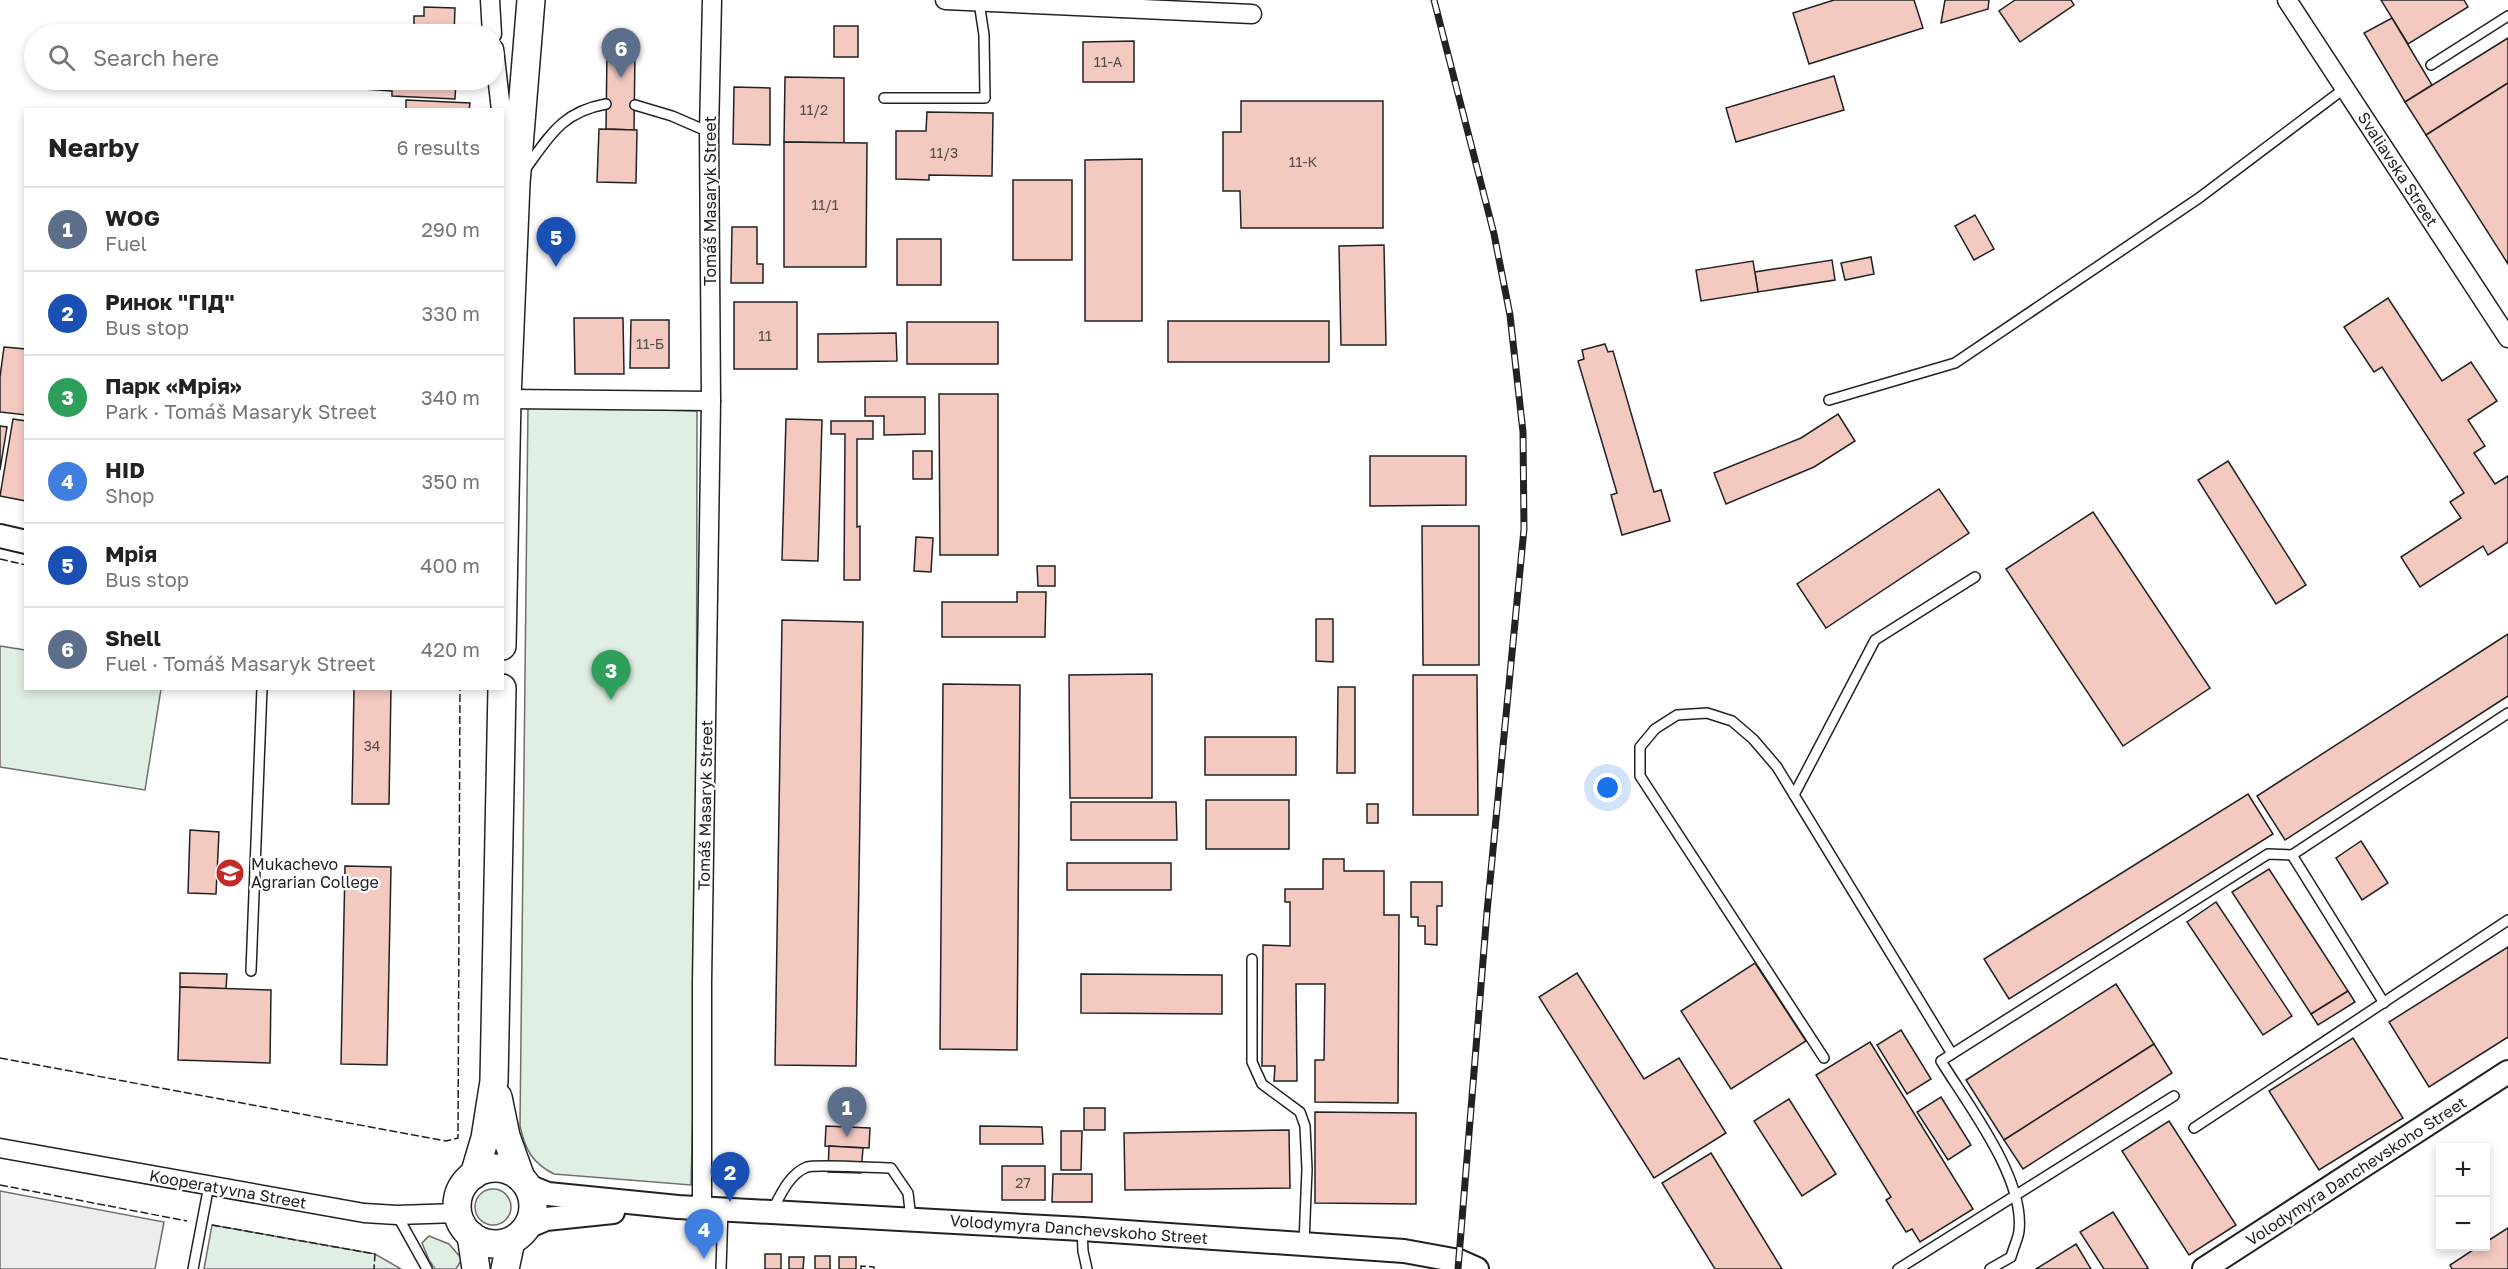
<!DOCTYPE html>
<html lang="en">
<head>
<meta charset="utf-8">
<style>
  body { margin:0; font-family:"Golos Text",sans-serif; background:#f2f2f2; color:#222 }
  .controls { position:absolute; right:18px; bottom:18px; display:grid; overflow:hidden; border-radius:0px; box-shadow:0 3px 9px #0003 }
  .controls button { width:54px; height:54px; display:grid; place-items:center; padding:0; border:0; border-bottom:2px solid #e0e0e0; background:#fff; color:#222; font:30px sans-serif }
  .you { position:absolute; left:1608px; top:788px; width:21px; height:21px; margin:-15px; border:4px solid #fff; border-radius:50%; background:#1a73e8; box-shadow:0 0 0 9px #1a73e833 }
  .badge { display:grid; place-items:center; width:39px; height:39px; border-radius:50%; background:#ea580c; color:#fff; font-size:20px; font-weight:700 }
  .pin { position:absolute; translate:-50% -50px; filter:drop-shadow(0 2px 3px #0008) }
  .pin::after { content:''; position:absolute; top:32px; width:21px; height:18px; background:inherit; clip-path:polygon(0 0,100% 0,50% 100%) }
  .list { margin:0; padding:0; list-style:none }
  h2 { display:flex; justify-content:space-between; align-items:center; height:78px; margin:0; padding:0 24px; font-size:26px }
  h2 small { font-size:20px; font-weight:400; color:#767676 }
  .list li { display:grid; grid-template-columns:39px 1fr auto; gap:18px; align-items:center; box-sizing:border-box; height:84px; padding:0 24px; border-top:2px solid #e0e0e0 }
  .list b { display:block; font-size:22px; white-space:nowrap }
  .list p { margin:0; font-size:20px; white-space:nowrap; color:#767676 }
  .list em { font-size:20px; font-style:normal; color:#767676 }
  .icon { flex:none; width:33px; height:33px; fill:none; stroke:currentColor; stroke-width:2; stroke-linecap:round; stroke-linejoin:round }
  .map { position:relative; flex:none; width:2508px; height:1269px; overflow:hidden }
  .search { position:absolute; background:#fff; box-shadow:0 3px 9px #0003; left:24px; top:24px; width:480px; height:66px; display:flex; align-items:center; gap:15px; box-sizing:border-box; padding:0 21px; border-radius:33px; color:#767676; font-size:22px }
  .panel { position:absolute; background:#fff; box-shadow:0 3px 9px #0003; left:24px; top:108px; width:480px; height:582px; border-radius:0px }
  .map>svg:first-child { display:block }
  .green { fill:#e0efe3; stroke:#6f6f6f; stroke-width:1.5 }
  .parking { fill:#ededed; stroke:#6f6f6f; stroke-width:1.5 }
  .building { fill:#f3c9c0; stroke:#222; stroke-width:1.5 }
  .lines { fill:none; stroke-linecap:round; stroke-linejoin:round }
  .service-casing { stroke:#222; stroke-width:12 }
  .minor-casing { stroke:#222; stroke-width:21 }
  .tertiary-casing { stroke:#222; stroke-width:26 }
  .primary-casing { stroke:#222; stroke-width:30 }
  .service { stroke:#fff; stroke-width:9 }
  .minor { stroke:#fff; stroke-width:18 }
  .tertiary { stroke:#fff; stroke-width:22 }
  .primary { stroke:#fff; stroke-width:27 }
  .rail-casing { stroke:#222; stroke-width:7 }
  .rail { stroke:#fff; stroke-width:4.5; stroke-dasharray:14; stroke-linecap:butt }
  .fence { stroke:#222; stroke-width:1.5; stroke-dasharray:8 3; stroke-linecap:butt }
  .labels { text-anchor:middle; stroke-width:4.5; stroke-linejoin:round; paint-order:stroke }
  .number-label { font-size:14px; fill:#564c4a }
  .street-label { font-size:16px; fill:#222; stroke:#fff }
  .poi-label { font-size:16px; fill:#222; stroke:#fff; text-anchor:start }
</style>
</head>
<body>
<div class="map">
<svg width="2508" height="1269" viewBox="0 0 2508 1269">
  <rect width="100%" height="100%" fill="#fff"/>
  <!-- green -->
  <g class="green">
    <path d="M528 406 697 411 696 990 691 1185 554 1174C532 1163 525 1149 520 1126Z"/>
    <polygon points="0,646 25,650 26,688 161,689 145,790 0,767"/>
    <circle cx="493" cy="1207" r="18"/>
    <polygon points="212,1225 375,1254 401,1269 204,1269"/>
    <polygon points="429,1236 449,1244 462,1259 456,1269 435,1269 429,1260 422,1243"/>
  </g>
  <!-- parking -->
  <polygon class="parking" points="0,1191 164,1222 155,1269 0,1269"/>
  <!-- building -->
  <g class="building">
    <polygon points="1834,0 1914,0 1923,28 1809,64 1793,13"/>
    <polygon points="1945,0 1989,0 1988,9 1941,23"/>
    <polygon points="2015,0 2071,0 2074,5 2020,42 1999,11"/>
    <polygon points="2381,0 2464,0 2468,7 2408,44"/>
    <polygon points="424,7 455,8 454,34 423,34 423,30 414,29 414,16 424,16"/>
    <polygon points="2392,18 2432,85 2405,102 2364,33"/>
    <rect x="834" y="26" width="24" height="31"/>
    <polygon points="277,27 325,30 325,34 276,34"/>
    <polygon points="2508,38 2508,83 2426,135 2405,102"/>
    <polygon points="1134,41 1134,82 1083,82 1083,42"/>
    <polygon points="607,51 635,52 634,130 606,129"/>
    <polygon points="1834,76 1844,110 1736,142 1726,108"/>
    <polygon points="785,77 844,78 844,143 784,142"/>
    <polygon points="315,80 456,80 455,99 392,96 392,91 363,89"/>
    <polygon points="2508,83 2508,264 2426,135"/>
    <polygon points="734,87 770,88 770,145 733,144"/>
    <polygon points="406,100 470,103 469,110 406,110"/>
    <polygon points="1241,101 1383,101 1383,228 1241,228 1240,191 1223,191 1223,132 1241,132"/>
    <polygon points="927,112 993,113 992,176 929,175 929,180 896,179 896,131 926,131"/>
    <polygon points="599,129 637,130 636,183 597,182"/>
    <polygon points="784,142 867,143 866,267 784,267"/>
    <polygon points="1142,159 1142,321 1085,321 1085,160"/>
    <rect x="1013" y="180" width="59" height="80"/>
    <polygon points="1975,215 1994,249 1974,260 1955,226"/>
    <polygon points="732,227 757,227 757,264 763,264 763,283 731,283"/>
    <rect x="897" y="239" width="44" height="46"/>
    <polygon points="1384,245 1386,345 1341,345 1339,246"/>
    <polygon points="1871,257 1874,274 1845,280 1841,263"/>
    <polygon points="1832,260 1835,280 1758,292 1755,272"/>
    <polygon points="1753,261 1758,292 1701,301 1696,270"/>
    <polygon points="2388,298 2442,381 2471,362 2497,401 2468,420 2485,446 2474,453 2495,484 2508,476 2508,542 2488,555 2483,546 2420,587 2401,557 2461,518 2450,502 2464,493 2382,367 2374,372 2344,327"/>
    <rect x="734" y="302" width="63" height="67"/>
    <polygon points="574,318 623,318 624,374 575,374"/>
    <polygon points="631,320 669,320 669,368 630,368"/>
    <rect x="1168" y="321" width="161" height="41"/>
    <rect x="907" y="322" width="91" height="42"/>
    <polygon points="896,333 897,361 818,362 818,334"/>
    <polygon points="1605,344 1608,352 1613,351 1654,492 1661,490 1670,521 1622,535 1611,495 1617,493 1578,361 1584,359 1582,350"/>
    <polygon points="4,347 26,349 26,415 0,412 0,377"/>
    <polygon points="939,394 998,394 998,555 940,555"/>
    <polygon points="865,397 925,397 925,434 884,435 884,416 865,416"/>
    <polygon points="1838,414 1855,441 1814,467 1726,504 1714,473 1801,438"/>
    <polygon points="13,419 26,421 26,501 0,496"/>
    <polygon points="786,419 822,420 818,561 782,560"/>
    <polygon points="831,421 873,421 873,439 857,439 857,527 860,526 860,580 844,580 845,434 831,434"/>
    <polygon points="0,426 7,427 0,470"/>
    <rect x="913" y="451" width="19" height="28"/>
    <polygon points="1370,456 1466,456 1466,505 1370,506"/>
    <polygon points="2228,461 2306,585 2276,604 2198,480"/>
    <polygon points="1939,489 1969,533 1826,628 1797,584"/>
    <polygon points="2093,512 2210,688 2123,746 2006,569"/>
    <polygon points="1422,526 1479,526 1479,665 1423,665"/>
    <polygon points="916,537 933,538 931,572 914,571"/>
    <polygon points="1037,566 1055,566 1055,586 1038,586"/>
    <polygon points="1017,592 1046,592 1045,637 942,637 942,602 1017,602"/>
    <polygon points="1316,619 1333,619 1333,662 1316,661"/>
    <polygon points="782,620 863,622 856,1066 775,1065"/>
    <polygon points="2508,634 2508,696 2285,840 2257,796"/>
    <polygon points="1152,674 1152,798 1070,798 1069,675"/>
    <polygon points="1413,675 1477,675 1478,815 1413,815"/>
    <polygon points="943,684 1020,685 1017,1050 940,1049"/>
    <polygon points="1338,687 1355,687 1355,773 1337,773"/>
    <polygon points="354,688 391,688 389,804 352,804"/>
    <rect x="1205" y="737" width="91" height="38"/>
    <polygon points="2248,794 2273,834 2009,999 1984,959"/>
    <rect x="1206" y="800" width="83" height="49"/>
    <polygon points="1071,802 1176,802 1177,840 1071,840"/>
    <rect x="1367" y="804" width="11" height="19"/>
    <polygon points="190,830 219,832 216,894 188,893"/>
    <polygon points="2361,841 2388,883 2362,900 2336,858"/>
    <polygon points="1323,859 1344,859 1344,871 1384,871 1384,915 1399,915 1398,1103 1315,1102 1315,1060 1324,1060 1325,984 1296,984 1297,1081 1274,1081 1275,1066 1262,1066 1263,945 1290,946 1290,902 1285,902 1285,889 1323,889"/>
    <rect x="1067" y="863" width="104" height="27"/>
    <polygon points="345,866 391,867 387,1065 341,1064"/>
    <polygon points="2269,869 2348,991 2311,1014 2232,892"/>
    <polygon points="1411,882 1442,882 1442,906 1437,906 1437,945 1425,944 1425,926 1418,926 1418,917 1411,917"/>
    <polygon points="2216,902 2292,1016 2263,1035 2187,922"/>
    <polygon points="2508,947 2508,1037 2429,1087 2389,1022"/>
    <polygon points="1755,963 1806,1041 1731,1089 1681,1011"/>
    <polygon points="180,973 227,974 226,989 180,987"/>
    <polygon points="1577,973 1644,1079 1679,1058 1726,1133 1654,1178 1539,997"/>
    <polygon points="1081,974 1222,975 1222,1014 1081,1013"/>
    <polygon points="2116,984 2154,1044 2004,1140 1966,1080"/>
    <polygon points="180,987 271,990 270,1063 178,1060"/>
    <polygon points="2348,991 2355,1002 2318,1025 2311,1014"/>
    <polygon points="1901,1030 1931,1079 1907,1094 1877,1045"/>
    <polygon points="2353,1038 2403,1118 2319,1170 2269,1091"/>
    <polygon points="1870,1042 1973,1209 1920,1242 1912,1229 1906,1232 1886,1200 1891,1197 1816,1075"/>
    <polygon points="2154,1044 2172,1073 2023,1169 2004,1140"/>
    <polygon points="1941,1097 1971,1145 1948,1160 1917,1112"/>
    <polygon points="1789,1099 1836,1174 1802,1196 1754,1121"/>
    <rect x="1084" y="1108" width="21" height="22"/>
    <polygon points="1315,1112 1416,1113 1416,1204 1315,1203"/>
    <polygon points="2169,1121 2236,1225 2189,1255 2122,1151"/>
    <polygon points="826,1126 870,1128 869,1148 825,1146"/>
    <polygon points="980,1126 1042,1127 1043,1144 980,1144"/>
    <polygon points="1289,1130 1290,1188 1125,1190 1124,1133"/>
    <polygon points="1061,1131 1082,1131 1081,1170 1061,1170"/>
    <polygon points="829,1146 863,1148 861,1173 828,1172"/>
    <polygon points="1711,1153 1782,1269 1715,1269 1662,1183"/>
    <rect x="1002" y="1166" width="43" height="34"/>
    <polygon points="1053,1174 1092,1174 1092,1202 1052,1202"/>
    <polygon points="2113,1212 2148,1268 2146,1269 2104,1269 2080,1232"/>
    <polygon points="2508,1228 2508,1269 2452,1269 2450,1265 2479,1246 2486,1246 2486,1242"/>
    <polygon points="2076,1244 2091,1269 2036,1269"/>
    <rect x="765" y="1254" width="16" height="15"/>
    <rect x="815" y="1256" width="15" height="13"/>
    <polygon points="789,1257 804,1257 803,1269 789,1269"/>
    <rect x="839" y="1257" width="17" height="12"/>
  </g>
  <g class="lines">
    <!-- service casing -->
    <g class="service-casing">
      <g id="service">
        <polyline points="2431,65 2508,16"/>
        <polyline points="884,98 985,98 984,35 979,2"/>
        <polyline points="635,105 672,116 709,132"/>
        <path d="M524 171C549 137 561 112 606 104"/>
        <polyline points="1829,400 1955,363 2199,198 2345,88"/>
        <polyline points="1794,795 1875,640 1975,577"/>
        <polyline points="2292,855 2384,1003"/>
        <polyline points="1252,959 1252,1062 1262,1084 1300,1112 1305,1126 1307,1169 1304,1243"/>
        <polyline points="251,971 262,688"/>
        <path d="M1952 1054 1941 1061C1968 1105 2025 1178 2019 1231 2018 1239 2013 1249 2011 1257L1990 1269"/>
        <polyline points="1824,1058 1640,776 1640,747 1655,729 1677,715 1707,713 1732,721 1753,739 1777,767 1952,1054 2268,854 2292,855 2508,713"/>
        <polyline points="2194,1128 2508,920"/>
        <path d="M772 1211C780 1196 789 1174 807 1167 816 1164 877 1168 891 1168L908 1193 911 1219"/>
        <polyline points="397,1215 427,1269"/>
        <polyline points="1082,1229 1083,1251 1087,1269"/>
        <polyline points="193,1269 209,1185"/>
        <polyline points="721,1269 723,1209"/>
        <polyline points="1898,1269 2174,1096"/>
      </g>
    </g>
    <!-- minor casing -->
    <g class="minor-casing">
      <g id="minor">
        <polyline points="490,0 492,34"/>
        <polyline points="945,0 1252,14"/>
        <polyline points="2287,0 2508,338"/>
        <polyline points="494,49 501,110"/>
        <polyline points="502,118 511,160"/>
        <polyline points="507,399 711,401"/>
        <polyline points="0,1148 364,1213 397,1215 458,1213"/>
        <polyline points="702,1208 702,982 711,401 709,132 712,0"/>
      </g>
    </g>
    <!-- tertiary casing -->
    <g class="tertiary-casing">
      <g id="tertiary">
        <polyline points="0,536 26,542"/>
        <polyline points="528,1186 548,1194 678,1207 1082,1229 1404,1251 1459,1261 1477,1269"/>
        <polyline points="527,1227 546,1219 613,1212"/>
        <polyline points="2204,1269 2508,1072"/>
      </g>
    </g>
    <!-- primary casing -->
    <g class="primary-casing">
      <g id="primary">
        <polyline points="502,646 507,399 516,183 531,0"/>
        <polyline points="498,1097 506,1136 521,1178"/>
        <circle cx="495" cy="1206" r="38"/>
        <polyline points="474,1175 485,1138 494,1081 502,688"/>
        <polyline points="471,1235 476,1269"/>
        <polyline points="505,1269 511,1241"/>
      </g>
    </g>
    <!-- service -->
    <use href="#service" class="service"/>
    <!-- minor -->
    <use href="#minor" class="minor"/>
    <!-- tertiary -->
    <use href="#tertiary" class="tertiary"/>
    <!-- primary -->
    <use href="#primary" class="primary"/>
    <!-- rail casing -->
    <g class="rail-casing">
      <polyline id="rail" points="1434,0 1494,234 1510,315 1523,432 1524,529 1487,912 1458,1269"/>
    </g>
    <!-- rail -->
    <use href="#rail" class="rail"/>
    <!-- fence -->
    <g class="fence">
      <polyline points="0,559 26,565"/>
      <polyline points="0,1058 446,1141 458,1138 460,688"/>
      <polyline points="0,1185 187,1221"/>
      <polyline points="212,1225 375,1254 374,1269"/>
      <polyline points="861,1269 861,1266 874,1267 874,1269"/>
    </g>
  </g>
  <!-- icons -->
  <defs>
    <g id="university-disc" transform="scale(1.5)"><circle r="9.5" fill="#c62828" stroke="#fff"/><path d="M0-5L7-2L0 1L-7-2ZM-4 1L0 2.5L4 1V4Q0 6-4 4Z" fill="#fff"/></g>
  </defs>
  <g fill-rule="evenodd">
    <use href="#university-disc" x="230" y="873"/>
  </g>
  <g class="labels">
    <!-- number labels -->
    <g class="number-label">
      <text x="1108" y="67">11-А</text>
      <text x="814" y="115">11/2</text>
      <text x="944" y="158">11/3</text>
      <text x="1303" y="167">11-К</text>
      <text x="825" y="210">11/1</text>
      <text x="765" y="341">11</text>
      <text x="650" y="349">11-Б</text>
      <text x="372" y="751">34</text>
      <text x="1023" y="1188">27</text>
    </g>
    <!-- street labels -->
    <g class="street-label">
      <text transform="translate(2398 169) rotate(57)" y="6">Svaliavska Street</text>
      <text transform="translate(710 201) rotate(-90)" y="6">Tomáš Masaryk Street</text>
      <text transform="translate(705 805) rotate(-89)" y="6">Tomáš Masaryk Street</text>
      <text transform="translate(2356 1171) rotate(-33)" y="6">Volodymyra Danchevskoho Street</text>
      <text transform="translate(228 1189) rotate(10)" y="6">Kooperatyvna Street</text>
      <text transform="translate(1079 1229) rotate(4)" y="6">Volodymyra Danchevskoho Street</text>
    </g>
    <!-- poi labels -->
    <g class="poi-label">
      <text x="251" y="870">Mukachevo<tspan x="251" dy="18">Agrarian College</tspan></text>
    </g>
  </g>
</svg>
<div class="controls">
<button>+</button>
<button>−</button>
</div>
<div class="you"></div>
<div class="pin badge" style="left:847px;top:1137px;background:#5c6f8a">1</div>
<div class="pin badge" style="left:730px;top:1202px;background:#1a4fb4">2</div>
<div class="pin badge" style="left:611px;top:700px;background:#2e9e5b">3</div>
<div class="pin badge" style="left:704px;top:1259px;background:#3f7fe0">4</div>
<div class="pin badge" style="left:556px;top:267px;background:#1a4fb4">5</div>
<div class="pin badge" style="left:621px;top:78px;background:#5c6f8a">6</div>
<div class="search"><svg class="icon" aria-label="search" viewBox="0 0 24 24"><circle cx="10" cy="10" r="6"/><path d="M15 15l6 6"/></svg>Search here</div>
<section class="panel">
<h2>Nearby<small>6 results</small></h2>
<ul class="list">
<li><span class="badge" style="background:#5c6f8a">1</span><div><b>WOG</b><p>Fuel</p></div><em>290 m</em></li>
<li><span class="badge" style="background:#1a4fb4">2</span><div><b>Ринок &quot;ГІД&quot;</b><p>Bus stop</p></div><em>330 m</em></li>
<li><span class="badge" style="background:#2e9e5b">3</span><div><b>Парк «Мрія»</b><p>Park · Tomáš Masaryk Street</p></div><em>340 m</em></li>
<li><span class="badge" style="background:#3f7fe0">4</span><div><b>HID</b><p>Shop</p></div><em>350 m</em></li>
<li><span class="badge" style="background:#1a4fb4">5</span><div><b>Мрія</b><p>Bus stop</p></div><em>400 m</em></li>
<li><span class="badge" style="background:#5c6f8a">6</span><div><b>Shell</b><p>Fuel · Tomáš Masaryk Street</p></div><em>420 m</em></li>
</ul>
</section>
</div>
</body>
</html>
